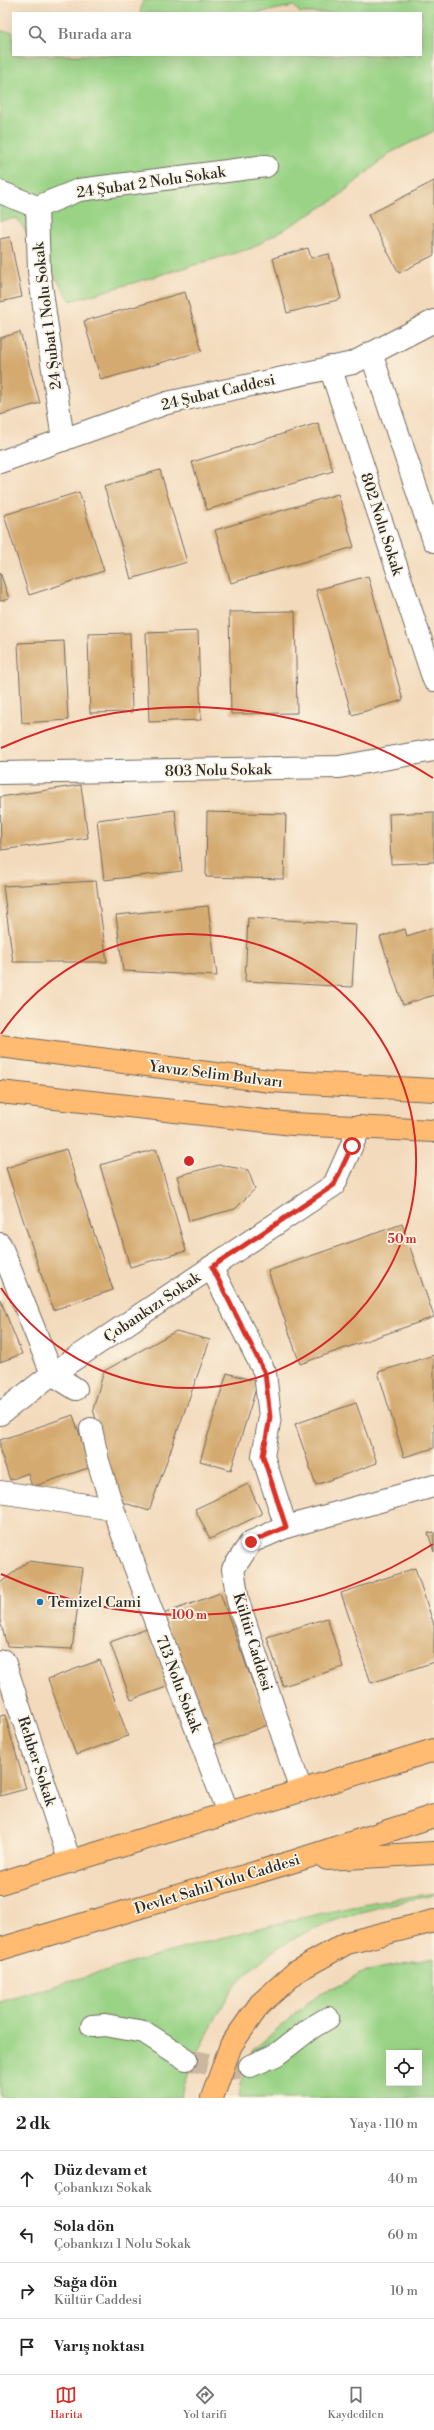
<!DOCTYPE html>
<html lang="tr">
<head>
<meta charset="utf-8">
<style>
  body { margin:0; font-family:"Libre Bodoni",serif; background:#f2f2f2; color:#222 }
  .controls { position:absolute; right:12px; bottom:12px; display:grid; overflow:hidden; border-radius:0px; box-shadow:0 4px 16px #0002 }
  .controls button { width:36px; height:36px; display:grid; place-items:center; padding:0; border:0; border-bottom:1px solid #e0e0e0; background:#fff; color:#222; font:20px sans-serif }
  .stop { position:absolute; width:12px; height:12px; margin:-9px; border:3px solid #d93025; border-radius:50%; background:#fff }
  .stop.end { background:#d93025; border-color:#fff; box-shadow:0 1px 4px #0008 }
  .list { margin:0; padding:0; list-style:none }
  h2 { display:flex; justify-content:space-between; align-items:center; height:52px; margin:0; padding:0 16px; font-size:17px }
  h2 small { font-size:13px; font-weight:400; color:#767676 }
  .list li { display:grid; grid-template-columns:26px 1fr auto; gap:12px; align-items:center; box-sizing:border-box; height:56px; padding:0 16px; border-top:1px solid #e0e0e0 }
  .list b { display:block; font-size:15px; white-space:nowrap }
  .list p { margin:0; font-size:13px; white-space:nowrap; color:#767676 }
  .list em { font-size:13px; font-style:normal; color:#767676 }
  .icon { flex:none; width:22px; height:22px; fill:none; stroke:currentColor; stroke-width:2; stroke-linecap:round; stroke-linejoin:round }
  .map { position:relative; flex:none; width:434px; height:2098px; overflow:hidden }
  .search { position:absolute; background:#fff; box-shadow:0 4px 16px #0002; left:12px; right:12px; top:12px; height:44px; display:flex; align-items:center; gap:10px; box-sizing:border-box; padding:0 14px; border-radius:0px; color:#767676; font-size:15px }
  .sheet { height:276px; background:#fff }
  nav { display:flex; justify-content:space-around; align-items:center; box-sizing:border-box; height:56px; border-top:1px solid #e0e0e0; background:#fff; font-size:11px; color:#767676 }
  nav a { display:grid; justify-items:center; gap:2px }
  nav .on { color:#d93025 }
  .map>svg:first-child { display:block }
  .green { fill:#9ad386; stroke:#627f58; fill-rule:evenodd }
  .building { fill:#d4aa6f }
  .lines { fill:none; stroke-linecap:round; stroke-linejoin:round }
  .minor-tunnel { stroke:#cbb79f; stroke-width:22; stroke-dasharray:22 11; stroke-linecap:butt }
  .minor-casing { stroke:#71685e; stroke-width:24 }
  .major-casing { stroke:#71685e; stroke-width:24 }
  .highway-casing { stroke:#71685e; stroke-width:24 }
  .minor { stroke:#fff; stroke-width:22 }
  .major { stroke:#ffbb71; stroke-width:22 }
  .highway { stroke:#ffbb71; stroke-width:22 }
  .route { stroke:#d93025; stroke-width:5 }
  .ring { fill:none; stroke:#d62828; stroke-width:2 }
  .poi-dot { fill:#1f6fb2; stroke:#fcf5e5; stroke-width:1.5 }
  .labels { text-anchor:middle; stroke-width:3.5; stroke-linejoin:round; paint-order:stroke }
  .street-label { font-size:15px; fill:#2b2b2b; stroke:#fcf5e5 }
  .poi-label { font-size:15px; fill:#2b2b2b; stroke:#fcf5e5; text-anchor:start }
  .centre { fill:#d62828; stroke:#fcf5e5; stroke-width:2 }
  .ring-label { font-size:12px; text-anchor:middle; font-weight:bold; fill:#d62828; stroke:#fcf5e5; stroke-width:3.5; stroke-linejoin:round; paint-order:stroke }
</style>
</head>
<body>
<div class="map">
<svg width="434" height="2098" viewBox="0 0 434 2098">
  <rect width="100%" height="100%" fill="#fcf5e5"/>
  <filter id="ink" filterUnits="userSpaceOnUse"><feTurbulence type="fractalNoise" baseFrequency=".025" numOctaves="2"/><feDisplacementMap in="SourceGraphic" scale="8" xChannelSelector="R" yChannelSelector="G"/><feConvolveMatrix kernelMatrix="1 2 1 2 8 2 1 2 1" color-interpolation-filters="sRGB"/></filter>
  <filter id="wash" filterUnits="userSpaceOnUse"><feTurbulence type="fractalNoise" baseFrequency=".012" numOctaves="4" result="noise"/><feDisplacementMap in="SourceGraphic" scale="16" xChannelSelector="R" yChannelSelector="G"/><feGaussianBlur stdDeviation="0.9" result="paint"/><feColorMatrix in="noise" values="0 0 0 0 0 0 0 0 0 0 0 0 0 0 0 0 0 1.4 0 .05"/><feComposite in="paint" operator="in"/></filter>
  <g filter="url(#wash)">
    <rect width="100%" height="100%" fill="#f3dabc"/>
    <!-- green -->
    <g class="green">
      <polygon points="143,0 434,0 434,131 390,153 334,200 252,248 71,301 17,218 0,221 0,31 13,32 13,55 421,55 421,13 300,13 294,6 258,13 140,13"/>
      <path d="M434 1893V1895C362 1910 287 1926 237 1984 225 1999 216 2017 208 2034 198 2053 184 2076 182 2098H0V2002C143 1960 286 1914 434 1893Z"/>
      <path d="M434 1958V2098H239L241 2084 253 2050 316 1996 367 1971ZM389 2053H419V2083H389Z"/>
    </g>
    <g id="blocks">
      <!-- building -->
      <g class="building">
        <polygon points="434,181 434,255 399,273 368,215"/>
        <polygon points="10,237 22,297 0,302 0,239"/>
        <polygon points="308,248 311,258 329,254 341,299 287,313 273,258"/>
        <polygon points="185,292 202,351 101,380 84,321"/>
        <polygon points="20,332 40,403 0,415 0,338"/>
        <polygon points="318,423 333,471 207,510 192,462"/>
        <polygon points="160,470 187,562 131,579 104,486"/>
        <polygon points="79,492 104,571 29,595 4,515"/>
        <polygon points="338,494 354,547 231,583 215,530"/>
        <polygon points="0,572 9,599 0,601"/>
        <polygon points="368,576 403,700 352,715 316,590"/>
        <polygon points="295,611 297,713 231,714 229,612"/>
        <polygon points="198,631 201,720 149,722 146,633"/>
        <polygon points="130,633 132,712 90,713 88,634"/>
        <polygon points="64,641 68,720 22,723 18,643"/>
        <polygon points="81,785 88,838 1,850 0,797"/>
        <polygon points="175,810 182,871 104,880 97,820"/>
        <polygon points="207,812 286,814 284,879 206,877"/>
        <polygon points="434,812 434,862 391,864 389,814"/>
        <polygon points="96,881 107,962 13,962 3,886"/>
        <polygon points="208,906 217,976 123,971 116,915"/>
        <polygon points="248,918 356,924 352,987 245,981"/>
        <polygon points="434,927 434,995 403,1005 380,937 405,929 407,936"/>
        <polygon points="66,1149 113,1290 53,1310 6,1168"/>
        <polygon points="156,1149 186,1251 130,1267 100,1165"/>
        <polygon points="219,1165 248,1170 255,1189 235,1209 189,1221 177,1176"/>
        <polygon points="402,1224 434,1317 300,1364 268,1271"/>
        <polygon points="0,1299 22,1354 0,1362"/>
        <polygon points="176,1331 210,1340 149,1511 119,1501 93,1409 104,1371"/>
        <polygon points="434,1355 434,1448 404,1457 378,1372"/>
        <polygon points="227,1373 258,1382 231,1470 200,1461"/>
        <polygon points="356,1403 377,1463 316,1485 295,1424"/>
        <polygon points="73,1415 91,1467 32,1487 28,1473 10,1480 0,1451 0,1440"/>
        <polygon points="248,1484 262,1514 210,1539 195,1509"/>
        <polygon points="434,1532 434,1552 428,1533"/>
        <polygon points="28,1561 83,1568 72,1649 7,1646 0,1620 0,1583"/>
        <polygon points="415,1568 434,1625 434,1662 371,1683 341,1593"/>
        <polygon points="220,1593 268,1725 211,1746 163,1614"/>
        <polygon points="327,1618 343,1667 283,1686 267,1637"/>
        <polygon points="147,1629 169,1686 131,1700 110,1642"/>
        <polygon points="100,1660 128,1736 76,1755 48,1679"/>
        <polygon points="5,1715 26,1789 0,1796 0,1716"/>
      </g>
    </g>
  </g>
  <g filter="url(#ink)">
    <use href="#blocks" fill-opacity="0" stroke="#71685e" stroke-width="1"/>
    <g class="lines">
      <!-- minor-tunnel -->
      <polyline class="minor-tunnel" points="186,2059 230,2069 250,2066"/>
      <!-- minor casing -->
      <g class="minor-casing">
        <g id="minor">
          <polyline points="0,192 37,207 39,271 63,440"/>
          <polyline points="37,207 79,190 266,166"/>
          <polyline points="371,353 434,541"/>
          <polyline points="330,367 434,680"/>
          <polyline points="0,462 167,403 353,363 434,321"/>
          <polyline points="0,773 339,767 434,750"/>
          <polyline points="0,1244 52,1374 76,1389"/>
          <polyline points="211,1267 265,1373 270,1417 263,1456 286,1527"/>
          <polyline points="0,1414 52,1374 334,1185 360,1127"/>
          <polyline points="91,1429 98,1461 113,1509"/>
          <polyline points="0,1492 113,1509 228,1813"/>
          <polyline points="4,1661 70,1862"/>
          <polyline points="301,1791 238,1601 233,1569 251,1542 286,1527 434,1486"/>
          <polyline points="92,2026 105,2025 144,2032 186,2059"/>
          <polyline points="250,2066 276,2055 311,2028 328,2018"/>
        </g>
      </g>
      <!-- major casing -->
      <g class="major-casing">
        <g id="major">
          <polyline points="0,1046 270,1081 434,1090"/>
          <polyline points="0,1092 293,1124 434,1131"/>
          <polyline points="327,1859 434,1853"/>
          <polyline points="0,1883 434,1750"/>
          <polyline points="0,1949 298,1860 434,1816"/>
        </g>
      </g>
      <!-- highway casing -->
      <g class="highway-casing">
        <polyline id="highway" points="212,2098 231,2045 260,2004 297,1971 347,1943 434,1921"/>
      </g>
      <!-- minor -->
      <use href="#minor" class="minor"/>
      <!-- major -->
      <use href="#major" class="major"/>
      <!-- highway -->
      <use href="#highway" class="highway"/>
    </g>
  </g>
  <g class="lines" filter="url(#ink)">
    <!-- route -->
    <polyline class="route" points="251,1542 286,1527 263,1456 270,1417 265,1373 212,1267 334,1185 352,1146"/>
  </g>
  <!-- distance rings -->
  <g class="ring">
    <path d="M1 1034A227 227 0 1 1 1 1288"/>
    <path d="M433 1544A454 454 0 0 1 1 1574M1 748A454 454 0 0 1 433 778"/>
  </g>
  <!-- markers -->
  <circle class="poi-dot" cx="40" cy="1602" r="4"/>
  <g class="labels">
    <!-- street labels -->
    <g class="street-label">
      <text transform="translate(151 182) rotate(-8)" y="5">24 Şubat 2 Nolu Sokak</text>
      <text transform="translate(47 316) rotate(-97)" y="5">24 Şubat 1 Nolu Sokak</text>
      <text transform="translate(218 392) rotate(-13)" y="5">24 Şubat Caddesi</text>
      <text transform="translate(382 524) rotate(72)" y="5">802 Nolu Sokak</text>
      <text transform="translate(218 770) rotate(-1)" y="5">803 Nolu Sokak</text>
      <text transform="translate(216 1074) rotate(7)" y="5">Yavuz Selim Bulvarı</text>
      <text transform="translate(152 1307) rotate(-34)" y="5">Çobankızı Sokak</text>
      <text transform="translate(253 1642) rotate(73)" y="5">Kültür Caddesi</text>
      <text transform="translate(179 1684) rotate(69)" y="5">713 Nolu Sokak</text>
      <text transform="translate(37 1761) rotate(72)" y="5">Rehber Sokak</text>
      <text transform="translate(217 1884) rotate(-17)" y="5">Devlet Sahil Yolu Caddesi</text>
    </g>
    <!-- poi labels -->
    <g class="poi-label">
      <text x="48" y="1607">Temizel Cami</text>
    </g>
  </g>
  <circle cx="189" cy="1161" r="6" class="centre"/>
  <g class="ring-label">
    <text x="402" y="1243">50 m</text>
    <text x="189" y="1619">100 m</text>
  </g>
</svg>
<div class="controls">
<button><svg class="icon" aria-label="locate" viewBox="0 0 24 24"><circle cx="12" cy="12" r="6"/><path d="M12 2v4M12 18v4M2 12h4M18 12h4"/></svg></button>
</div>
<div class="stop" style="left:352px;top:1146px"></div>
<div class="stop end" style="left:251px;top:1542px"></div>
<div class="search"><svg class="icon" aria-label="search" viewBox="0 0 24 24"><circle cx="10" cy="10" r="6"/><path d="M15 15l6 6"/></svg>Burada ara</div>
</div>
<section class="sheet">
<h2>2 dk<small>Yaya · 110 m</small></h2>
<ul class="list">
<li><svg class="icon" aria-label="ahead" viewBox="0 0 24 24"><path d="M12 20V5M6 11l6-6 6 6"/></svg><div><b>Düz devam et</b><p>Çobankızı Sokak</p></div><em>40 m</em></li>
<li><svg class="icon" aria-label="left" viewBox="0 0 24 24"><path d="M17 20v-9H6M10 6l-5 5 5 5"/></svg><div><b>Sola dön</b><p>Çobankızı 1 Nolu Sokak</p></div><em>60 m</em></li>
<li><svg class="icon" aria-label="right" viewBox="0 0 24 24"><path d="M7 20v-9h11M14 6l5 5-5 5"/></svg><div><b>Sağa dön</b><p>Kültür Caddesi</p></div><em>10 m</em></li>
<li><svg class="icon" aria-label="arrive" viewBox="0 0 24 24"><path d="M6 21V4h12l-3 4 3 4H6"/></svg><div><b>Varış noktası</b></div></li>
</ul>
</section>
<nav>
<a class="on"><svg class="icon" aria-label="map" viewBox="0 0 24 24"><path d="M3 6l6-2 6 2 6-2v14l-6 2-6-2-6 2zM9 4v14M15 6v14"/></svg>Harita</a>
<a><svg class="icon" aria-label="directions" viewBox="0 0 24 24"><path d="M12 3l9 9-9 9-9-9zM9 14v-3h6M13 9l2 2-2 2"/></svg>Yol tarifi</a>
<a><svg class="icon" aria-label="saved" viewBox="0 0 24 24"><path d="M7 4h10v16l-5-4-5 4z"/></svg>Kaydedilen</a>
</nav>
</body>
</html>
